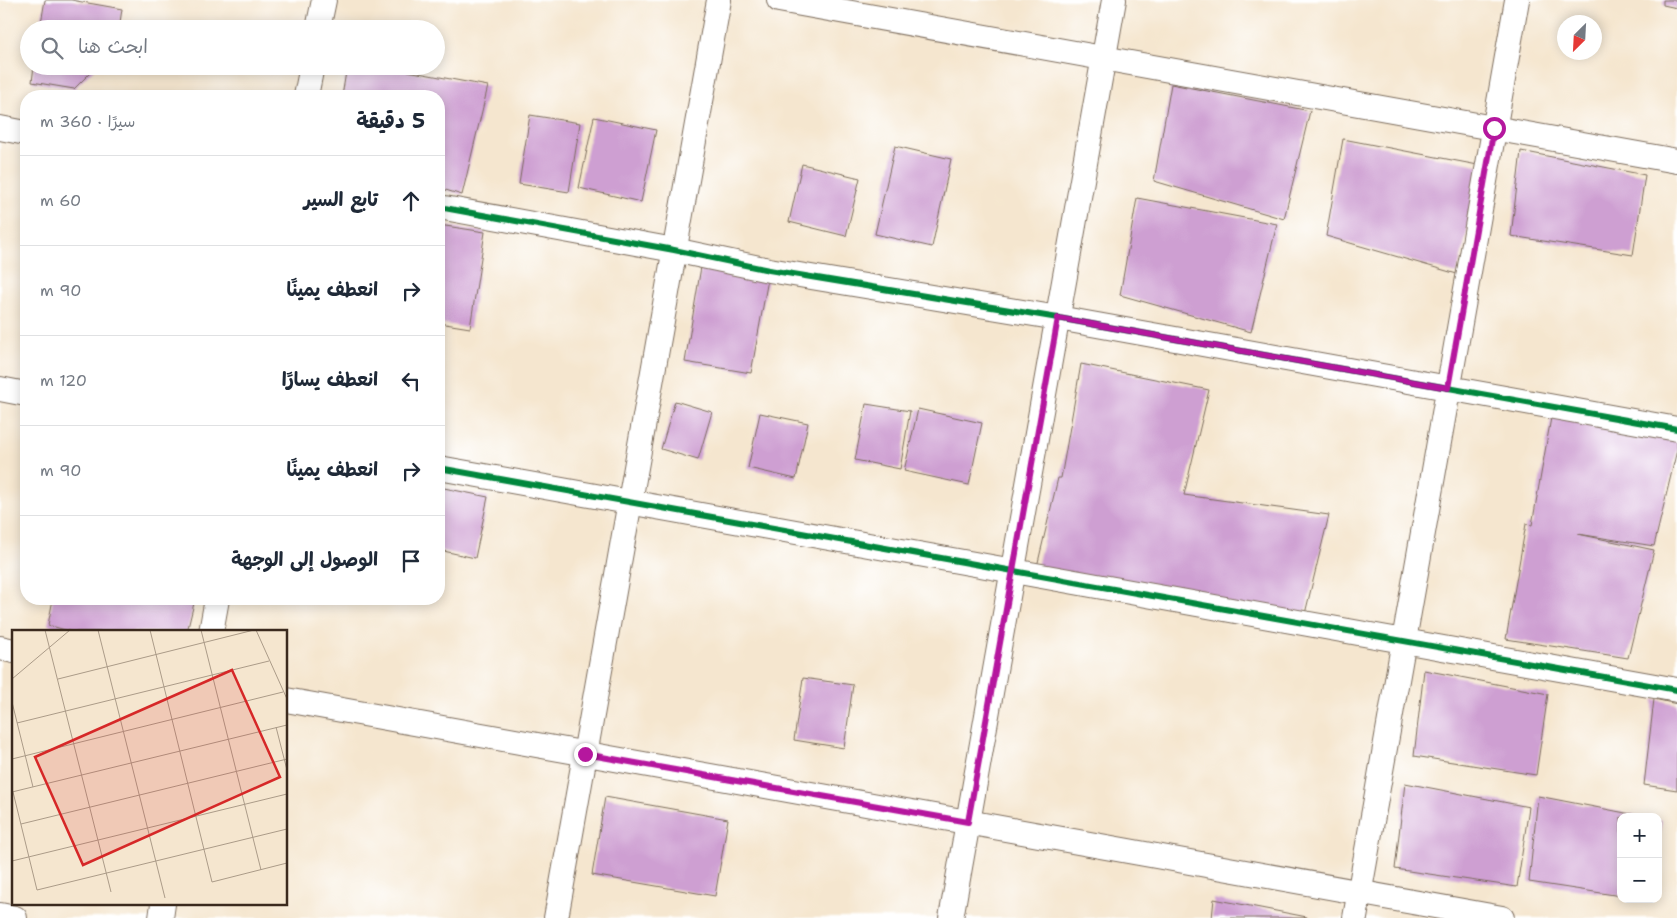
<!DOCTYPE html>
<html lang="ar">
<head>
<meta charset="utf-8">
<style>
  body { margin:0; font-family:"Shantell Sans","Playpen Sans Arabic",sans-serif; background:#f2f2f3; color:#1f2937; direction:rtl }
  .controls { position:absolute; right:15px; bottom:15px; display:grid; overflow:hidden; border-radius:10px; box-shadow:0 2px 12px #0003 }
  .controls button { width:45px; height:45px; display:grid; place-items:center; padding:0; border:0; border-bottom:1px solid #e0e1e3; background:#fff; color:#1f2937; font:25px sans-serif }
  .compass { position:absolute; left:1557px; top:15px; width:45px; height:45px; border-radius:50%; background:#fff; box-shadow:0 2px 12px #0003; rotate:204deg }
  .stop { position:absolute; width:15px; height:15px; margin:-11px; border:4px solid #b5179e; border-radius:50%; background:#fff }
  .stop.end { background:#b5179e; border-color:#fff; box-shadow:0 1px 5px #0008 }
  .list { margin:0; padding:0; list-style:none }
  h2 { display:flex; justify-content:space-between; align-items:center; height:65px; margin:0; padding:0 20px; font-size:21px }
  h2 small { font-size:16px; font-weight:400; color:#747a83 }
  .list li { display:grid; grid-template-columns:32px 1fr auto; gap:15px; align-items:center; box-sizing:border-box; height:90px; padding:0 20px; border-top:1px solid #e0e1e3 }
  .list b { display:block; font-size:19px; white-space:nowrap }
  .list em { font-size:16px; font-style:normal; color:#747a83 }
  .icon { flex:none; width:28px; height:28px; fill:none; stroke:currentColor; stroke-width:2; stroke-linecap:round; stroke-linejoin:round }
  .map { position:relative; flex:none; width:1677px; height:918px; overflow:hidden; direction:ltr }
  .search { position:absolute; background:#fff; box-shadow:0 2px 12px #0003; left:20px; top:20px; width:425px; height:55px; display:flex; align-items:center; gap:12px; box-sizing:border-box; padding:0 18px; border-radius:28px; color:#747a83; font-size:19px }
  .panel { position:absolute; background:#fff; box-shadow:0 2px 12px #0003; left:20px; top:90px; width:425px; height:515px; border-radius:20px; direction:rtl }
  .map>svg:first-child { display:block }
  .building { fill:#ce9fd2 }
  .lines { fill:none; stroke-linecap:round; stroke-linejoin:round }
  .street-casing { stroke:#7c6c5c; stroke-width:26 }
  .street { stroke:#fff; stroke-width:24 }
  .cycleway-casing { stroke:#fff; stroke-width:9 }
  .cycleway { stroke:#00873e; stroke-width:6 }
  .route { stroke:#b5179e; stroke-width:6 }
  .inset-road { fill:none; stroke:#ab9b88; stroke-width:1 }
  .view { fill:#d62828; fill-opacity:0.15; stroke:#d62828; stroke-width:2.5 }
  .inset-edge { fill:none; stroke:#3b2a1e; stroke-width:2.5 }
</style>
</head>
<body>
<div class="map">
<svg width="1677" height="918" viewBox="0 0 1677 918">
  <rect width="100%" height="100%" fill="#fff"/>
  <filter id="ink" filterUnits="userSpaceOnUse"><feTurbulence type="fractalNoise" baseFrequency=".02" numOctaves="2"/><feDisplacementMap in="SourceGraphic" scale="10" xChannelSelector="R" yChannelSelector="G"/><feConvolveMatrix kernelMatrix="1 2 1 2 8 2 1 2 1" color-interpolation-filters="sRGB"/></filter>
  <filter id="wash" filterUnits="userSpaceOnUse"><feTurbulence type="fractalNoise" baseFrequency=".0096" numOctaves="4" result="noise"/><feDisplacementMap in="SourceGraphic" scale="20" xChannelSelector="R" yChannelSelector="G"/><feGaussianBlur stdDeviation="1.12" result="paint"/><feColorMatrix in="noise" values="0 0 0 0 0 0 0 0 0 0 0 0 0 0 0 0 0 1.4 0 .05"/><feComposite in="paint" operator="in"/></filter>
  <g filter="url(#wash)">
    <rect width="100%" height="100%" fill="#f5e6cf"/>
    <g id="blocks">
      <!-- building -->
      <g class="building">
        <polygon points="45,0 71,0 122,9 119,29 40,29"/>
        <polygon points="1663,0 1677,0 1677,8 1663,5"/>
        <polygon points="34,66 97,66 74,89 32,82"/>
        <polygon points="347,66 381,66 488,86 462,195 439,188 439,96 342,96"/>
        <polygon points="1171,84 1310,111 1284,219 1154,181"/>
        <polygon points="530,115 580,123 569,192 519,184"/>
        <polygon points="594,117 656,130 641,202 579,188"/>
        <polygon points="1343,139 1483,166 1457,274 1326,236"/>
        <polygon points="895,146 951,159 932,247 875,234"/>
        <polygon points="1521,151 1645,175 1633,255 1511,236"/>
        <polygon points="802,164 860,178 846,236 789,222"/>
        <polygon points="1137,198 1277,224 1251,332 1120,295"/>
        <polygon points="439,225 485,232 470,328 439,323"/>
        <polygon points="701,267 768,279 751,373 685,362"/>
        <polygon points="1081,364 1209,390 1184,495 1329,515 1303,622 1035,575 1058,478 1061,478"/>
        <polygon points="675,401 712,412 698,460 661,449"/>
        <polygon points="866,404 910,411 900,469 855,460"/>
        <polygon points="918,409 982,423 969,485 904,471"/>
        <polygon points="1552,412 1677,437 1677,450 1654,546 1578,534 1654,550 1628,658 1506,639 1526,524 1532,525"/>
        <polygon points="760,413 808,423 796,479 748,468"/>
        <polygon points="439,487 488,497 475,558 439,550"/>
        <polygon points="53,599 195,599 187,632 72,632 48,625"/>
        <polygon points="1424,670 1548,694 1536,775 1414,756"/>
        <polygon points="803,678 853,685 844,748 794,740"/>
        <polygon points="1654,699 1677,704 1677,790 1644,785"/>
        <polygon points="1405,783 1529,807 1517,887 1395,869"/>
        <polygon points="1538,796 1641,816 1621,817 1621,896 1529,882"/>
        <polygon points="605,797 728,819 715,896 592,875"/>
        <polygon points="1658,819 1662,820 1659,837 1658,836"/>
        <polygon points="1214,899 1307,917 1307,918 1212,918"/>
      </g>
    </g>
  </g>
  <g filter="url(#ink)">
    <use href="#blocks" fill-opacity="0" stroke="#7c6c5c" stroke-width="1"/>
    <g class="lines">
      <!-- street casing -->
      <g class="street-casing">
        <g id="street">
          <polyline points="779,0 1677,161"/>
          <polyline points="318,29 324,0"/>
          <polyline points="306,96 312,66"/>
          <polyline points="0,128 26,133"/>
          <polyline points="439,207 674,250 769,270 1058,318 1677,429"/>
          <polyline points="0,389 26,394"/>
          <polyline points="439,468 1677,690"/>
          <polyline points="211,632 217,599"/>
          <polyline points="0,648 14,651"/>
          <polyline points="286,700 1502,918"/>
          <polyline points="0,915 15,918"/>
          <polyline points="161,918 163,904"/>
          <polyline points="556,918 719,0"/>
          <polyline points="951,918 1114,0"/>
          <polyline points="1355,918 1517,0"/>
        </g>
      </g>
      <!-- street -->
      <use href="#street" class="street"/>
      <!-- cycleway casing -->
      <g class="cycleway-casing">
        <g id="cycleway">
          <polyline points="439,207 674,250 769,270 1058,318 1677,429"/>
          <polyline points="439,468 1677,690"/>
        </g>
      </g>
      <!-- cycleway -->
      <use href="#cycleway" class="cycleway"/>
    </g>
  </g>
  <g class="lines" filter="url(#ink)">
    <!-- route -->
    <polyline class="route" points="585,754 968,822 1058,318 1448,388 1494,128"/>
  </g>
  <!-- overview -->
  <g transform="translate(12 630)">
    <rect width="275" height="275" fill="#f5e6cf"/>
    <path class="inset-road" d="M33 0 99 262M86 0 153 268M138 0 200 252 275 233M189 0 249 240M244 0 275 69M0 49 58 0M46 49 242 0M0 72 21 157M5 93 257 31M264 97 275 140M0 129 271 62M0 162 275 95M1 162 25 260 275 199M9 194 275 129M0 231 275 164"/>
    <path class="view" d="M220 40 268 147 71 235 23 127Z"/>
    <rect width="275" height="275" class="inset-edge"/>
  </g>
</svg>
<div class="controls">
<button>+</button>
<button>−</button>
</div>
<svg class="compass" viewBox="-18 -18 36 36"><path d="M0-13l5 13h-10z" fill="#e53935"/><path d="M0 13l5-13h-10z" fill="#747a83"/></svg>
<div class="stop" style="left:1494px;top:128px"></div>
<div class="stop end" style="left:585px;top:754px"></div>
<div class="search"><svg class="icon" aria-label="search" viewBox="0 0 24 24"><circle cx="10" cy="10" r="6"/><path d="M15 15l6 6"/></svg>ابحث هنا</div>
<section class="panel">
<h2>5 دقيقة<small>سيرًا · 360 m</small></h2>
<ul class="list">
<li><svg class="icon" aria-label="ahead" viewBox="0 0 24 24"><path d="M12 20V5M6 11l6-6 6 6"/></svg><div><b>تابع السير</b></div><em>60 m</em></li>
<li><svg class="icon" aria-label="right" viewBox="0 0 24 24"><path d="M7 20v-9h11M14 6l5 5-5 5"/></svg><div><b>انعطف يمينًا</b></div><em>90 m</em></li>
<li><svg class="icon" aria-label="left" viewBox="0 0 24 24"><path d="M17 20v-9H6M10 6l-5 5 5 5"/></svg><div><b>انعطف يسارًا</b></div><em>120 m</em></li>
<li><svg class="icon" aria-label="right" viewBox="0 0 24 24"><path d="M7 20v-9h11M14 6l5 5-5 5"/></svg><div><b>انعطف يمينًا</b></div><em>90 m</em></li>
<li><svg class="icon" aria-label="arrive" viewBox="0 0 24 24"><path d="M6 21V4h12l-3 4 3 4H6"/></svg><div><b>الوصول إلى الوجهة</b></div></li>
</ul>
</section>
</div>
</body>
</html>
